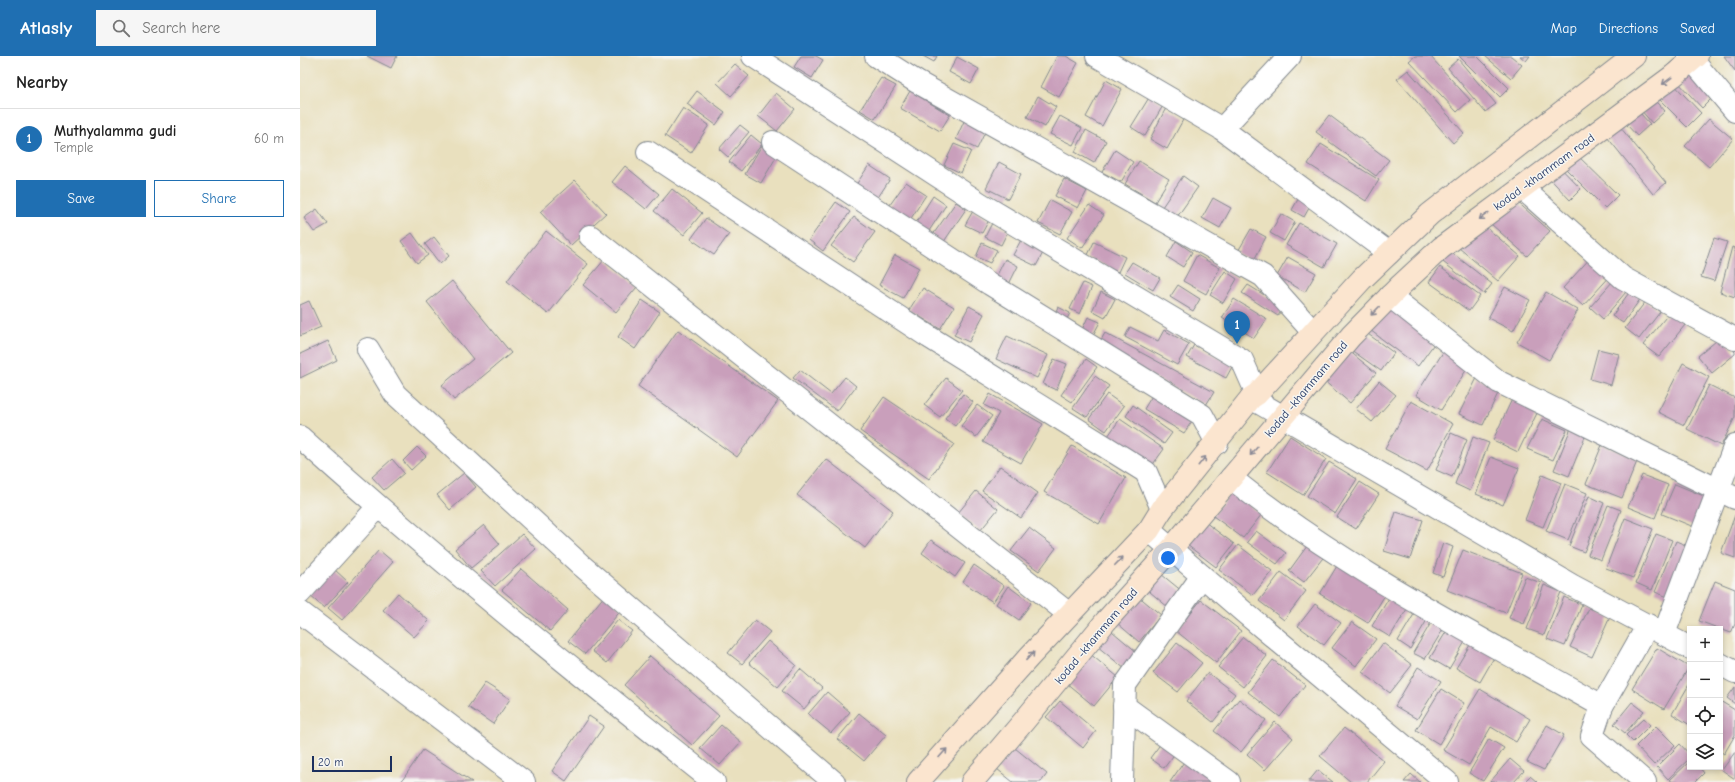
<!DOCTYPE html>
<html lang="en">
<head>
<meta charset="utf-8">
<style>
  body { margin:0; font-family:"Comic Neue",sans-serif; background:#f6f6f6; color:#222 }
  .controls { position:absolute; right:12px; bottom:12px; display:grid; overflow:hidden; border-radius:0px; box-shadow:0 2px 6px #0003 }
  .controls button { width:36px; height:36px; display:grid; place-items:center; padding:0; border:0; border-bottom:1px solid #e0e0e0; background:#fff; color:#222; font:20px sans-serif }
  .scale { position:absolute; left:12px; bottom:10px; width:80px; box-sizing:border-box; padding-left:4px; border:2px solid #1b2f5e; border-top:0; font-size:11px; line-height:14px; white-space:nowrap; color:#1b2f5e; -webkit-text-stroke:3px #f6f6f2; paint-order:stroke }
  .you { position:absolute; left:868px; top:502px; width:14px; height:14px; margin:-10px; border:3px solid #fff; border-radius:50%; background:#1a73e8; box-shadow:0 0 0 6px #1a73e833 }
  .badge { display:grid; place-items:center; width:26px; height:26px; border-radius:50%; background:#1f6fb2; color:#fff; font-size:13px; font-weight:700 }
  .pin { position:absolute; translate:-50% -33px; filter:drop-shadow(0 1px 2px #0008) }
  .pin::after { content:''; position:absolute; top:21px; width:14px; height:12px; background:inherit; clip-path:polygon(0 0,100% 0,50% 100%) }
  .list { margin:0; padding:0; list-style:none }
  h2 { display:flex; justify-content:space-between; align-items:center; height:52px; margin:0; padding:0 16px; font-size:17px }
  h2 small { font-size:13px; font-weight:400; color:#767676 }
  .list li { display:grid; grid-template-columns:26px 1fr auto; gap:12px; align-items:center; box-sizing:border-box; height:60px; padding:0 16px; border-top:1px solid #e0e0e0 }
  .list b { display:block; font-size:15px; white-space:nowrap }
  .list p { margin:0; font-size:13px; white-space:nowrap; color:#767676 }
  .list em { font-size:13px; font-style:normal; color:#767676 }
  .actions { display:flex; gap:8px; padding:12px 16px }
  .actions a { flex:1; padding:9px 0; border:1px solid #1f6fb2; border-radius:0px; text-align:center; font-size:14px; color:#1f6fb2 }
  .actions .main { background:#1f6fb2; color:#fff }
  .icon { flex:none; width:22px; height:22px; fill:none; stroke:currentColor; stroke-width:2; stroke-linecap:round; stroke-linejoin:round }
  .map { position:relative; flex:none; width:1435px; height:726px; overflow:hidden }
  header { display:flex; align-items:center; gap:24px; box-sizing:border-box; height:56px; padding:0 20px; background:#1f6fb2; color:#fff }
  header strong { font-size:19px }
  nav { display:flex; gap:22px; margin-inline-start:auto; font-size:14px }
  .search { width:280px; height:36px; background:#f6f6f6; display:flex; align-items:center; gap:10px; box-sizing:border-box; padding:0 14px; border-radius:0px; color:#767676; font-size:15px }
  main { display:flex }
  aside { flex:1; background:#fff }
  .map>svg:first-child { display:block }
  .building { fill:#c99fbb }
  .lines { fill:none; stroke-linecap:round; stroke-linejoin:round }
  .street-casing { stroke:#82888e; stroke-width:24 }
  .secondary-casing { stroke:#82888e; stroke-width:24 }
  .street { stroke:#fff; stroke-width:22 }
  .secondary { stroke:#fbe5cf; stroke-width:22 }
  .oneway { stroke:#8b8a96 }
  .labels { text-anchor:middle; stroke-width:3; stroke-linejoin:round; paint-order:stroke }
  .street-label { font-size:12px; fill:#1b2f5e; stroke:#f6f6f2 }
</style>
</head>
<body>
<header>
<strong>Atlasly</strong>
<div class="search"><svg class="icon" aria-label="search" viewBox="0 0 24 24"><circle cx="10" cy="10" r="6"/><path d="M15 15l6 6"/></svg>Search here</div>
<nav><a>Map</a><a>Directions</a><a>Saved</a></nav>
</header>
<main>
<aside>
<h2>Nearby<small></small></h2>
<ul class="list">
<li><span class="badge">1</span><div><b>Muthyalamma gudi</b><p>Temple</p></div><em>60 m</em></li>
</ul>
<div class="actions"><a class="main">Save</a><a>Share</a></div>
</aside>
<div class="map">
<svg width="1435" height="726" viewBox="0 0 1435 726">
  <rect width="100%" height="100%" fill="#f6f6f2"/>
  <filter id="ink" filterUnits="userSpaceOnUse"><feTurbulence type="fractalNoise" baseFrequency=".025" numOctaves="2"/><feDisplacementMap in="SourceGraphic" scale="8" xChannelSelector="R" yChannelSelector="G"/><feConvolveMatrix kernelMatrix="1 2 1 2 8 2 1 2 1" color-interpolation-filters="sRGB"/></filter>
  <filter id="wash" filterUnits="userSpaceOnUse"><feTurbulence type="fractalNoise" baseFrequency=".012" numOctaves="4" result="noise"/><feDisplacementMap in="SourceGraphic" scale="16" xChannelSelector="R" yChannelSelector="G"/><feGaussianBlur stdDeviation="0.9" result="paint"/><feColorMatrix in="noise" values="0 0 0 0 0 0 0 0 0 0 0 0 0 0 0 0 0 1.4 0 .05"/><feComposite in="paint" operator="in"/></filter>
  <g filter="url(#wash)">
    <rect width="100%" height="100%" fill="#e9e0be"/>
    <g id="blocks">
      <!-- building -->
      <g class="building">
        <polygon points="67,0 97,0 91,12"/>
        <polygon points="501,0 516,0 523,4 512,22 494,11"/>
        <polygon points="623,0 637,0 634,6"/>
        <polygon points="757,0 766,0 778,7 759,41 741,31"/>
        <polygon points="1115,0 1130,0 1170,44 1157,56 1109,5"/>
        <polygon points="1159,0 1177,0 1209,32 1200,41"/>
        <polygon points="1185,0 1211,0 1222,9 1211,22"/>
        <polygon points="1220,0 1230,0 1226,5"/>
        <polygon points="1424,0 1435,0 1435,15"/>
        <polygon points="657,1 679,13 671,28 649,16"/>
        <polygon points="1376,2 1413,41 1402,52 1365,12"/>
        <polygon points="1158,3 1196,48 1185,56 1148,12"/>
        <polygon points="435,8 449,20 431,40 417,27"/>
        <polygon points="1108,14 1164,77 1153,87 1097,23"/>
        <polygon points="1366,20 1401,57 1387,71 1351,35"/>
        <polygon points="581,22 596,30 575,63 560,54"/>
        <polygon points="806,24 822,33 802,70 786,61"/>
        <polygon points="1347,34 1365,55 1352,67 1334,46"/>
        <polygon points="397,35 425,56 416,69 387,48"/>
        <polygon points="610,35 650,59 640,75 600,52"/>
        <polygon points="476,37 495,53 477,75 458,60"/>
        <polygon points="738,40 756,51 745,71 727,61"/>
        <polygon points="850,40 864,48 845,80 831,71"/>
        <polygon points="1330,46 1350,68 1337,80 1317,58"/>
        <polygon points="383,52 409,69 391,97 365,80"/>
        <polygon points="866,52 884,62 867,93 850,83"/>
        <polygon points="1029,59 1089,104 1076,120 1016,76"/>
        <polygon points="760,60 782,72 773,89 750,78"/>
        <polygon points="665,63 686,74 677,93 656,83"/>
        <polygon points="1409,63 1433,83 1409,111 1385,90"/>
        <polygon points="1316,66 1366,127 1353,138 1303,76"/>
        <polygon points="440,69 449,76 428,101 419,93"/>
        <polygon points="786,74 806,85 794,107 775,96"/>
        <polygon points="451,79 462,88 441,115 429,106"/>
        <polygon points="654,88 671,95 661,117 644,109"/>
        <polygon points="1021,88 1079,124 1066,145 1008,108"/>
        <polygon points="462,89 478,98 461,127 445,118"/>
        <polygon points="815,94 833,106 821,126 802,116"/>
        <polygon points="1274,96 1318,139 1305,152 1261,108"/>
        <polygon points="1253,104 1281,133 1270,144 1242,114"/>
        <polygon points="839,105 869,123 855,146 825,128"/>
        <polygon points="699,106 721,118 708,143 686,132"/>
        <polygon points="569,109 590,123 575,146 554,132"/>
        <polygon points="325,110 359,138 346,153 312,126"/>
        <polygon points="883,120 898,131 877,161 862,151"/>
        <polygon points="764,123 787,135 778,152 755,140"/>
        <polygon points="275,124 306,157 271,189 240,156"/>
        <polygon points="606,126 626,139 608,167 587,153"/>
        <polygon points="372,133 402,157 384,179 354,155"/>
        <polygon points="1001,138 1013,145 1004,161 992,154"/>
        <polygon points="633,140 646,149 627,178 614,170"/>
        <polygon points="913,142 931,152 920,172 902,162"/>
        <polygon points="1214,143 1250,175 1227,200 1191,168"/>
        <polygon points="750,144 772,156 760,178 738,167"/>
        <polygon points="536,146 550,156 523,195 509,184"/>
        <polygon points="656,146 666,153 643,187 632,180"/>
        <polygon points="789,149 804,159 782,192 767,182"/>
        <polygon points="17,153 28,168 14,176 4,162"/>
        <polygon points="673,155 689,164 682,177 665,169"/>
        <polygon points="981,158 995,166 984,185 970,177"/>
        <polygon points="554,161 575,176 553,206 531,190"/>
        <polygon points="1174,161 1220,200 1198,225 1152,186"/>
        <polygon points="406,162 429,178 414,199 391,183"/>
        <polygon points="692,167 708,175 701,189 685,181"/>
        <polygon points="999,167 1037,188 1024,211 986,189"/>
        <polygon points="951,173 966,181 953,206 937,197"/>
        <polygon points="246,175 288,208 248,258 207,225"/>
        <polygon points="112,177 128,199 117,207 101,185"/>
        <polygon points="134,181 149,200 140,208 125,188"/>
        <polygon points="1414,182 1427,186 1414,225 1401,221"/>
        <polygon points="721,184 744,195 736,210 713,199"/>
        <polygon points="876,185 892,196 883,211 867,201"/>
        <polygon points="794,186 825,201 818,216 787,201"/>
        <polygon points="682,187 697,194 690,207 676,201"/>
        <polygon points="1432,191 1435,192 1435,241 1420,236"/>
        <polygon points="1151,196 1192,228 1184,238 1143,206"/>
        <polygon points="595,199 619,212 603,242 579,229"/>
        <polygon points="897,199 920,212 906,238 883,225"/>
        <polygon points="1293,199 1313,217 1283,250 1263,232"/>
        <polygon points="988,201 1016,217 1005,236 977,220"/>
        <polygon points="305,203 337,231 316,256 283,229"/>
        <polygon points="705,203 718,210 706,234 693,227"/>
        <polygon points="832,206 860,222 853,234 825,217"/>
        <polygon points="1140,211 1180,240 1169,255 1129,226"/>
        <polygon points="925,215 937,223 923,247 910,239"/>
        <polygon points="152,225 211,297 154,344 142,329 173,303 127,246"/>
        <polygon points="1313,225 1326,236 1303,263 1290,251"/>
        <polygon points="783,227 792,231 780,258 770,253"/>
        <polygon points="878,229 900,243 893,255 870,241"/>
        <polygon points="948,229 984,251 978,260 942,237"/>
        <polygon points="1205,231 1230,244 1213,275 1188,262"/>
        <polygon points="623,232 654,251 640,273 609,254"/>
        <polygon points="1331,234 1341,242 1323,267 1312,260"/>
        <polygon points="801,236 815,243 805,262 792,255"/>
        <polygon points="1246,236 1278,254 1249,304 1217,286"/>
        <polygon points="934,243 967,263 954,282 922,262"/>
        <polygon points="342,244 360,256 335,293 318,281"/>
        <polygon points="9,245 21,271 0,280 0,249"/>
        <polygon points="1346,245 1360,256 1339,283 1325,272"/>
        <polygon points="669,250 684,258 669,286 654,279"/>
        <polygon points="1088,250 1136,285 1118,310 1070,274"/>
        <polygon points="758,251 770,257 764,269 752,263"/>
        <polygon points="1370,256 1385,269 1359,301 1343,289"/>
        <polygon points="788,261 800,266 791,283 780,278"/>
        <polygon points="1057,270 1094,297 1081,315 1044,289"/>
        <polygon points="830,271 858,285 864,274 889,288 877,309 825,281"/>
        <polygon points="378,274 478,345 437,401 338,330"/>
        <polygon points="805,277 914,336 906,349 797,291"/>
        <polygon points="707,280 748,299 737,322 696,303"/>
        <polygon points="1422,280 1435,296 1435,298 1412,317 1398,300"/>
        <polygon points="28,285 37,304 0,322 0,298"/>
        <polygon points="894,289 933,309 926,322 887,301"/>
        <polygon points="1145,293 1170,308 1141,354 1116,339"/>
        <polygon points="1298,293 1319,298 1311,329 1290,323"/>
        <polygon points="1048,294 1076,317 1050,347 1023,324"/>
        <polygon points="754,303 767,308 756,334 743,328"/>
        <polygon points="786,303 797,311 772,346 761,339"/>
        <polygon points="1383,307 1409,321 1384,369 1358,356"/>
        <polygon points="500,314 531,338 545,321 556,330 537,355 493,322"/>
        <polygon points="795,320 809,330 787,361 773,352"/>
        <polygon points="646,322 662,334 640,361 624,349"/>
        <polygon points="1177,322 1200,333 1183,369 1159,358"/>
        <polygon points="1079,325 1096,339 1072,366 1056,353"/>
        <polygon points="1409,329 1435,342 1435,361 1421,390 1387,373"/>
        <polygon points="663,338 673,346 655,370 645,362"/>
        <polygon points="690,338 743,368 721,407 683,386 699,357 684,349"/>
        <polygon points="807,338 824,350 806,375 789,363"/>
        <polygon points="853,338 894,362 884,377 844,353"/>
        <polygon points="1214,339 1240,351 1218,396 1193,384"/>
        <polygon points="584,341 654,388 629,423 560,375"/>
        <polygon points="1111,345 1153,368 1127,415 1085,393"/>
        <polygon points="677,349 692,360 676,381 661,370"/>
        <polygon points="833,349 872,377 864,388 826,360"/>
        <polygon points="820,363 864,393 851,411 808,380"/>
        <polygon points="1242,363 1267,374 1253,404 1227,393"/>
        <polygon points="1271,372 1286,378 1269,420 1254,414"/>
        <polygon points="1151,377 1167,384 1152,421 1136,414"/>
        <polygon points="990,380 1026,403 1003,439 967,416"/>
        <polygon points="1173,381 1189,387 1170,435 1155,428"/>
        <polygon points="1302,389 1338,403 1322,442 1286,428"/>
        <polygon points="772,390 826,422 799,468 744,436"/>
        <polygon points="117,391 126,400 111,414 103,405"/>
        <polygon points="1191,401 1219,412 1203,449 1176,438"/>
        <polygon points="92,403 104,417 84,434 72,421"/>
        <polygon points="526,403 593,455 565,492 497,439"/>
        <polygon points="1029,406 1057,423 1035,458 1007,440"/>
        <polygon points="700,410 738,437 721,462 682,435"/>
        <polygon points="164,417 176,431 150,454 137,439"/>
        <polygon points="1242,419 1261,427 1243,471 1225,464"/>
        <polygon points="1342,419 1368,429 1355,462 1328,451"/>
        <polygon points="1060,426 1079,438 1056,473 1037,461"/>
        <polygon points="1265,428 1287,437 1268,484 1246,475"/>
        <polygon points="1375,428 1406,441 1394,471 1362,458"/>
        <polygon points="676,435 698,453 680,475 658,457"/>
        <polygon points="931,435 962,458 943,482 913,460"/>
        <polygon points="1289,440 1304,447 1284,496 1269,490"/>
        <polygon points="1308,449 1321,454 1301,504 1288,499"/>
        <polygon points="1096,456 1123,464 1110,503 1084,495"/>
        <polygon points="1435,459 1435,502 1421,497"/>
        <polygon points="1325,462 1353,473 1333,522 1306,512"/>
        <polygon points="905,466 934,488 916,511 887,489"/>
        <polygon points="184,469 200,488 171,512 155,493"/>
        <polygon points="729,472 756,492 739,515 711,495"/>
        <polygon points="956,475 986,497 977,508 947,486"/>
        <polygon points="222,478 236,493 195,530 181,515"/>
        <polygon points="1356,478 1372,484 1352,534 1336,527"/>
        <polygon points="631,484 665,507 655,521 622,497"/>
        <polygon points="1376,485 1393,492 1373,543 1355,536"/>
        <polygon points="1010,486 1026,498 1004,526 989,515"/>
        <polygon points="1143,487 1153,491 1143,521 1133,517"/>
        <polygon points="938,489 972,515 953,539 919,514"/>
        <polygon points="79,494 93,506 42,564 28,552"/>
        <polygon points="1163,494 1222,517 1206,557 1147,534"/>
        <polygon points="1040,505 1088,534 1068,567 1020,538"/>
        <polygon points="674,509 704,530 693,546 663,526"/>
        <polygon points="33,512 48,526 24,552 9,539"/>
        <polygon points="221,513 268,554 250,575 202,534"/>
        <polygon points="856,514 883,536 869,552 843,530"/>
        <polygon points="981,516 1006,535 984,564 959,545"/>
        <polygon points="1225,521 1241,527 1224,568 1209,562"/>
        <polygon points="1415,525 1435,533 1435,568 1431,577 1399,565"/>
        <polygon points="1244,529 1261,536 1244,579 1227,573"/>
        <polygon points="708,530 731,547 719,564 696,548"/>
        <polygon points="831,534 861,559 839,586 809,560"/>
        <polygon points="98,537 129,565 114,581 83,554"/>
        <polygon points="1092,537 1110,548 1090,581 1072,570"/>
        <polygon points="305,539 322,553 285,598 268,585"/>
        <polygon points="1264,541 1282,549 1265,590 1247,583"/>
        <polygon points="901,544 941,575 916,607 876,575"/>
        <polygon points="1015,548 1041,567 1024,589 998,570"/>
        <polygon points="1119,550 1131,557 1110,593 1098,585"/>
        <polygon points="1289,552 1310,561 1292,601 1270,591"/>
        <polygon points="1135,560 1147,567 1125,603 1113,597"/>
        <polygon points="318,564 332,575 307,607 292,595"/>
        <polygon points="455,564 470,576 442,608 428,597"/>
        <polygon points="800,565 838,597 825,613 786,581"/>
        <polygon points="1052,566 1076,583 1056,610 1032,592"/>
        <polygon points="1151,568 1169,579 1149,613 1130,602"/>
        <polygon points="943,581 967,600 943,631 918,611"/>
        <polygon points="1173,584 1196,598 1180,626 1156,612"/>
        <polygon points="468,585 496,609 478,631 449,607"/>
        <polygon points="877,587 902,607 878,636 853,617"/>
        <polygon points="1083,587 1112,609 1090,637 1062,616"/>
        <polygon points="1357,592 1389,611 1364,653 1332,633"/>
        <polygon points="789,597 818,621 794,650 765,626"/>
        <polygon points="350,600 419,660 392,689 324,629"/>
        <polygon points="973,604 1005,629 980,661 948,636"/>
        <polygon points="1118,611 1141,625 1117,663 1095,650"/>
        <polygon points="500,613 522,632 504,653 482,635"/>
        <polygon points="908,617 935,638 913,666 886,645"/>
        <polygon points="185,627 210,643 193,668 168,651"/>
        <polygon points="1390,627 1390,669 1372,658"/>
        <polygon points="1435,631 1435,648 1427,642"/>
        <polygon points="1141,633 1164,647 1139,688 1116,674"/>
        <polygon points="1180,633 1230,663 1216,686 1191,671 1169,709 1143,694"/>
        <polygon points="527,636 550,656 531,677 508,658"/>
        <polygon points="939,643 966,664 941,696 914,675"/>
        <polygon points="760,645 796,675 783,692 746,661"/>
        <polygon points="1420,645 1435,654 1435,679 1424,698 1420,695"/>
        <polygon points="1332,646 1344,655 1325,677 1314,668"/>
        <polygon points="559,657 586,679 564,705 537,683"/>
        <polygon points="289,660 304,670 266,725 252,715"/>
        <polygon points="1344,662 1350,669 1333,686 1326,679"/>
        <polygon points="975,666 993,682 965,714 947,698"/>
        <polygon points="421,669 441,686 420,709 400,692"/>
        <polygon points="1247,669 1264,679 1244,714 1227,706"/>
        <polygon points="1356,670 1375,689 1354,709 1336,690"/>
        <polygon points="1044,672 1084,705 1067,726 1051,726 1020,700"/>
        <polygon points="1189,683 1204,692 1183,725 1169,717"/>
        <polygon points="862,686 876,696 864,712 850,702"/>
        <polygon points="1380,688 1390,699 1390,702 1368,723 1357,711"/>
        <polygon points="715,692 747,718 741,726 713,726 697,713"/>
        <polygon points="123,694 172,726 101,726"/>
        <polygon points="1435,696 1435,723 1422,714"/>
        <polygon points="886,703 911,720 907,726 870,726"/>
        <polygon points="1210,703 1224,715 1214,726 1190,726"/>
        <polygon points="1390,705 1390,711 1399,711 1404,717 1395,726 1373,726 1370,724"/>
        <polygon points="1018,714 1033,726 1008,726"/>
        <polygon points="1111,718 1120,726 1104,726"/>
        <polygon points="1230,720 1237,726 1224,726"/>
      </g>
    </g>
  </g>
  <g filter="url(#ink)">
    <use href="#blocks" fill-opacity="0" stroke="#82888e" stroke-width="1"/>
    <g class="lines">
      <!-- street casing -->
      <g class="street-casing">
        <g id="street">
          <polyline points="453,0 681,148 942,304 957,338"/>
          <polyline points="576,0 617,26 963,220 1013,276"/>
          <polyline points="797,0 922,73 1089,197"/>
          <polyline points="1389,0 1435,55"/>
          <polyline points="922,73 990,0"/>
          <polyline points="473,86 690,228 902,359 917,387"/>
          <polyline points="348,96 629,281 846,416 862,453"/>
          <polyline points="1222,132 1323,222 1435,283"/>
          <polyline points="290,180 769,558"/>
          <polyline points="1090,240 1199,326 1435,442"/>
          <polyline points="68,293 95,338 281,509 534,726"/>
          <polyline points="951,342 1273,530 1390,592"/>
          <path d="M0 381C133 501 274 614 414 726"/>
          <path d="M931 422C1044 513 1176 579 1302 650L1292 680 1345 726"/>
          <polyline points="849,474 945,557 1147,726"/>
          <polyline points="0,537 78,451"/>
          <polyline points="0,556 224,726"/>
          <polyline points="1364,578 1435,389"/>
          <polyline points="1420,608 1435,616"/>
          <polyline points="824,650 929,726"/>
          <polyline points="1302,650 1348,569"/>
          <polyline points="822,726 825,629 902,520"/>
        </g>
      </g>
      <!-- secondary casing -->
      <g class="secondary-casing">
        <g id="secondary">
          <polyline points="618,726 729,601 849,474 862,453 951,342 957,338 1062,223 1130,158 1334,0"/>
          <polyline points="672,726 724,665 806,565 871,493 1051,280 1101,229 1141,192 1373,20 1397,0"/>
        </g>
      </g>
      <!-- street -->
      <use href="#street" class="street"/>
      <!-- secondary -->
      <use href="#secondary" class="secondary"/>
    </g>
    <!-- one-way arrows -->
    <defs><path id="oneway-shaft" d="M-6 0H5M1.5-3L5.5 0L1.5 3" fill="none" stroke-width="1.6" stroke-linecap="round" stroke-linejoin="round"/></defs>
    <g class="oneway">
      <use href="#oneway-shaft" transform="translate(1367 25) rotate(143)"/>
      <use href="#oneway-shaft" transform="translate(1184 160) rotate(144)"/>
      <use href="#oneway-shaft" transform="translate(1075 255) rotate(134)"/>
      <use href="#oneway-shaft" transform="translate(954 395) rotate(130)"/>
      <use href="#oneway-shaft" transform="translate(902 405) rotate(-51)"/>
      <use href="#oneway-shaft" transform="translate(819 505) rotate(-46)"/>
      <use href="#oneway-shaft" transform="translate(730 600) rotate(-47)"/>
      <use href="#oneway-shaft" transform="translate(643 697) rotate(-48)"/>
    </g>
  </g>
  <g class="labels">
    <!-- street labels -->
    <g class="street-label">
      <text transform="translate(1244 116) rotate(-36)" y="4">kodad -khammam road</text>
      <text transform="translate(1006 333) rotate(-50)" y="4">kodad -khammam road</text>
      <text transform="translate(796 580) rotate(-50)" y="4">kodad -khammam road</text>
    </g>
  </g>
</svg>
<div class="controls">
<button>+</button>
<button>−</button>
<button><svg class="icon" aria-label="locate" viewBox="0 0 24 24"><circle cx="12" cy="12" r="6"/><path d="M12 2v4M12 18v4M2 12h4M18 12h4"/></svg></button>
<button><svg class="icon" aria-label="layers" viewBox="0 0 24 24"><path d="M12 4l9 5-9 5-9-5zM3 14l9 5 9-5"/></svg></button>
</div>
<div class="scale">20 m</div>
<div class="you"></div>
<div class="pin badge" style="left:937px;top:288px">1</div>
</div>
</main>
</body>
</html>
